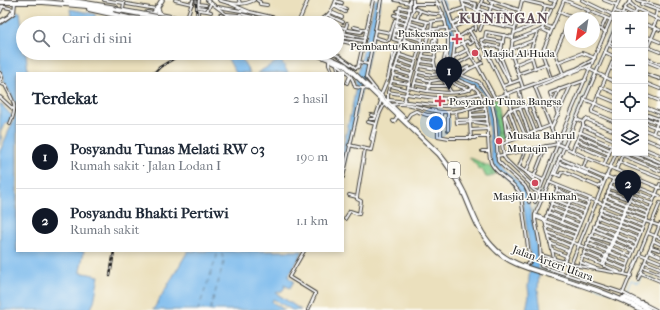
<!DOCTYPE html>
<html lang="id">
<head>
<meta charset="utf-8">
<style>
  body { margin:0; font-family:"IM FELL French Canon",serif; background:#f6f6f7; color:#1f2937 }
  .controls { position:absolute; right:12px; top:12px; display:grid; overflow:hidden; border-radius:0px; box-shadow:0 2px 6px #0003 }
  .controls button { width:36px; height:36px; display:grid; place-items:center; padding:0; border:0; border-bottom:1px solid #e0e1e3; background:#fff; color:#1f2937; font:20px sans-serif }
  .compass { position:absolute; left:564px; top:12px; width:36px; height:36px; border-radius:50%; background:#fff; box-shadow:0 2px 6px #0003; rotate:210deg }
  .you { position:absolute; left:436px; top:123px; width:14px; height:14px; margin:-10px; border:3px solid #fff; border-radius:50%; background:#1a73e8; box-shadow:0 0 0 6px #1a73e833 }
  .badge { display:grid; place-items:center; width:26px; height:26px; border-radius:50%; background:#111827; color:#fff; font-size:13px; font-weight:700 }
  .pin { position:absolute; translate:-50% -33px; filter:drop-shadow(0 1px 2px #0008) }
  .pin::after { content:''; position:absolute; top:21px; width:14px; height:12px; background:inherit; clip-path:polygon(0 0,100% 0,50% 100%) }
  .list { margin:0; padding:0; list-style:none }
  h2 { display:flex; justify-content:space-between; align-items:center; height:52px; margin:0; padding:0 16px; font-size:17px }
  h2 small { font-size:13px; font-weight:400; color:#747a83 }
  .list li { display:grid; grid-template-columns:26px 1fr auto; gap:12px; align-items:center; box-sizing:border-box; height:64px; padding:0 16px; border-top:1px solid #e0e1e3 }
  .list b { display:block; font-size:15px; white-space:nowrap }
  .list p { margin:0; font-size:13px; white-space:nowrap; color:#747a83 }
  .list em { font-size:13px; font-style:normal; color:#747a83 }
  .icon { flex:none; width:22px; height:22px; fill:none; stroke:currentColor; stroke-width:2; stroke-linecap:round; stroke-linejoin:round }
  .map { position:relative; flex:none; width:660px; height:310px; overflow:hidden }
  .search { position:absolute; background:#fff; box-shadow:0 2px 6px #0003; left:16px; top:16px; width:328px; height:44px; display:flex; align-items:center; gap:10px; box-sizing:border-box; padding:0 14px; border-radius:22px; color:#747a83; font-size:15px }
  .panel { position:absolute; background:#fff; box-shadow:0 2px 6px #0003; left:16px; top:72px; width:328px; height:180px; border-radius:0px }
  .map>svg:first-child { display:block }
  .cemetery { fill:url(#cemetery-stones); stroke:#4e7452 }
  .water { fill:#77b8ec; stroke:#4a6a84 }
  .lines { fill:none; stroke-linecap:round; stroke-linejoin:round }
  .stream { stroke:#77b8ec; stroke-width:1 }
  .ferry { stroke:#405a6f; stroke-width:1; stroke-dasharray:5 4; stroke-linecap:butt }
  .minor-casing { stroke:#3b3934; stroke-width:4 }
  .major-casing { stroke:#3b3934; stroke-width:5.5 }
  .highway-casing { stroke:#3b3934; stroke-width:6 }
  .minor { stroke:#fff; stroke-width:2 }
  .major { stroke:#fff; stroke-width:3.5 }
  .highway { stroke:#fff; stroke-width:4 }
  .rail-casing { stroke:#1c1c1c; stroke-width:2.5 }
  .rail { stroke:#fdfcf7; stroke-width:1; stroke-dasharray:3; stroke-linecap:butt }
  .highway-bridge-casing { stroke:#3b3934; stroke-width:6; stroke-linecap:butt }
  .highway-bridge { stroke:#fff; stroke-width:4 }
  .poi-dot { fill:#d1495b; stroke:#fdfcf7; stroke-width:1.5 }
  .labels { text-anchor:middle; stroke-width:3; stroke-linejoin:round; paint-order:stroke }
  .shield { fill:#fdfcf7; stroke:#605f5e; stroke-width:1 }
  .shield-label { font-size:10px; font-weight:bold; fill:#1c1c1c }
  .poi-label { font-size:11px; fill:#1c1c1c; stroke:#fdfcf7; text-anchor:start }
  .street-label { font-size:11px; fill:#1c1c1c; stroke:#fdfcf7 }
  .district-label { font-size:15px; font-weight:bold; letter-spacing:1px; fill:#5d4c54; stroke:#fdfcf7 }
</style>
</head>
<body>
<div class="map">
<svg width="660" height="310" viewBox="0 0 660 310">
  <defs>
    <pattern id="cemetery-stones" width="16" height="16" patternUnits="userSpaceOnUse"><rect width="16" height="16" fill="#80cb88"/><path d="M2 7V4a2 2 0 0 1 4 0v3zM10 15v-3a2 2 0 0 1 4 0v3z" fill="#6eae75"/></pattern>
  </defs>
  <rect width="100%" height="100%" fill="#fdfcf7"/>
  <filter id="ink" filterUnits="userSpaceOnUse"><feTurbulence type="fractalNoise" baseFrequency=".025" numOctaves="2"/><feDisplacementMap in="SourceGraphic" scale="8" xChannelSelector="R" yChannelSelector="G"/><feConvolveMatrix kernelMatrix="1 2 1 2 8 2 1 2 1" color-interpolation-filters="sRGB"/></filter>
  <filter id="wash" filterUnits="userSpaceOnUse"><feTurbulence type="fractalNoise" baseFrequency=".012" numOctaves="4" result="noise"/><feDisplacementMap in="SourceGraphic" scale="16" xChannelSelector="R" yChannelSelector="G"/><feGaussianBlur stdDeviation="0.9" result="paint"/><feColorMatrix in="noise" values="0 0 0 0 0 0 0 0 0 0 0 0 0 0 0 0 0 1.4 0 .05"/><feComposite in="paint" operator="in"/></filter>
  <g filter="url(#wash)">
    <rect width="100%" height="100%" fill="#ebe0bd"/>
    <!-- cemetery -->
    <g class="cemetery">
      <polygon points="496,99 504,139 501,141 499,138 497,138 495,116 493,101 493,100"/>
      <polygon points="469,157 492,168 497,173 490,177 486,177 482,169 479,170 477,166"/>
    </g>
    <!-- water -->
    <g class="water">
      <polygon points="375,0 381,0 343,173 343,148 354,98 356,86 355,80 359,69"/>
      <path d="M437 0H443C447 8 455 30 455 38 455 46 450 55 453 62 460 81 467 73 479 83 483 87 486 93 490 98L489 99C498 113 494 143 497 160L500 165 522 185 527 192 536 242 539 274 538 289 541 310H526L529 295 528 287 531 259 522 195C515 181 498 176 492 162L486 102 484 97 485 96C483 93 480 89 477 87 466 78 457 85 450 68 445 59 450 51 449 41 449 28 444 12 437 0Z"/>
      <polygon points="70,9 95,14 96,23 72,23"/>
      <polygon points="17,11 20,12 23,35 23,53 26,53 28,73 17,73 17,251 84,251 80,271 79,272 99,276 94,302 90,310 0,310 0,151 15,117 17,108 6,84 3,83 3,80 4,79 0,69 0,25 11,18"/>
      <polygon points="238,54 239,54 250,73 236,73 228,59"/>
      <polygon points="281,60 288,73 257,73 278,61"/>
      <polygon points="0,103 12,116 10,122 4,125 0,133 2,139 0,145"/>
      <polygon points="188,251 303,251 288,277 294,281 290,288 284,285 284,286 285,287 282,291 276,293 301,310 292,310 273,299 272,302 285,310 153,310"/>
    </g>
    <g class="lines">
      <!-- stream -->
      <g class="stream">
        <polyline points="628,0 628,1 629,0"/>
        <polyline points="609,43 615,46"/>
        <polyline points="530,215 536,205 615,22"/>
        <polyline points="538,268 624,296"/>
        <polyline points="625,294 631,280 638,283 642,275 655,280"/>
      </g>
      <!-- ferry -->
      <g class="ferry">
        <polyline points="198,310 217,256 216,251"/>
        <polyline points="210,310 224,262 221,251"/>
      </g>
    </g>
  </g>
  <g filter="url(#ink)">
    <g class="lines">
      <!-- minor casing -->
      <g class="minor-casing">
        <g id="minor">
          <polyline points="104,0 124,3 123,9"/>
          <polyline points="175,0 192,4"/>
          <polyline points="196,0 198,13 198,23"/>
          <polyline points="199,0 198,7 205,8"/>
          <polyline points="207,0 238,23"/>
          <path d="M219 0C230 4 243 6 254 0"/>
          <polyline points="239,0 240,4"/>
          <polyline points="257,0 260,2 260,4 267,5"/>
          <polyline points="381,0 366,77 377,91 404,117 402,119"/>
          <polyline points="395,0 410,3"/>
          <path d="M436 0C443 13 449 29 448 44 448 51 446 58 448 65 456 89 471 78 480 94 492 114 485 141 491 163 498 177 516 182 521 196L530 262 527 264"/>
          <polyline points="444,0 455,31 477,65 495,98"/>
          <polyline points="462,0 468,21"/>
          <polyline points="489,0 519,10"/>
          <polyline points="522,0 513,37 511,52 523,88"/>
          <polyline points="522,0 551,7 553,6 556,0"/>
          <polyline points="550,0 555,1"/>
          <polyline points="582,0 613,15"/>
          <polyline points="604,0 617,5"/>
          <polyline points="637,0 660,7"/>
          <polyline points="336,1 342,3"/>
          <polyline points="463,1 476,4 475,9"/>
          <polyline points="629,2 637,9"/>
          <polyline points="642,2 641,4 660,11"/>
          <polyline points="127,4 156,9"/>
          <polyline points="198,4 206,5"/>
          <polyline points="231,4 250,12 297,23"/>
          <polyline points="413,4 439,4"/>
          <polyline points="483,4 518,16"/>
          <polyline points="335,5 346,9"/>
          <polyline points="464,5 479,11"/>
          <polyline points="0,6 14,9 9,16 0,21"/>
          <polyline points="334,6 345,12"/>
          <polyline points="218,7 247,12"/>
          <path d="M413 8C423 11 432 16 443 13"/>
          <polyline points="480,9 490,13"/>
          <polyline points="624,9 631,0"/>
          <polyline points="199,10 207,11 211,3"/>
          <polyline points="207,11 211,12"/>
          <polyline points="397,11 409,14"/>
          <polyline points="615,11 625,15"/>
          <polyline points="0,12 3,6"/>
          <polyline points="331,12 342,17"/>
          <polyline points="559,12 573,18"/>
          <polyline points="449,13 464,8"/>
          <polyline points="479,13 517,20"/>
          <polyline points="226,14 238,15 239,16 239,18 258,23"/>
          <polyline points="622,14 624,9 634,14"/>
          <polyline points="220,15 223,16 221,23"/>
          <polyline points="328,15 343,22"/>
          <polyline points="394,15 407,19"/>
          <polyline points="633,15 637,9 660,20"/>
          <polyline points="239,16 240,14 253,17"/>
          <polyline points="254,16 262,23"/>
          <polyline points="325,18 333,21 333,23"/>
          <polyline points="411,18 427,22 445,20"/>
          <polyline points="585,18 589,10"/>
          <polyline points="655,18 657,10"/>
          <polyline points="151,19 162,21"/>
          <polyline points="417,19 420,11"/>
          <polyline points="540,19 544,11 545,6"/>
          <polyline points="186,20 193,0"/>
          <polyline points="322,20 328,23"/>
          <polyline points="397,21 393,39 400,41"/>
          <polyline points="0,23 14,13 15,2"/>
          <polyline points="272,23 272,18"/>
          <polyline points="298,23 308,0"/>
          <path d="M312 23C325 20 332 13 336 0"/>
          <polyline points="410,23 426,28"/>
          <polyline points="453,23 462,19 463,23"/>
          <polyline points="488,23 489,13 493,1"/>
          <polyline points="406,24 397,21 400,7 410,9"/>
          <polyline points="645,24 660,30"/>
          <polyline points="337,26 345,28"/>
          <polyline points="396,26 404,28"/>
          <polyline points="409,26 425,31"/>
          <polyline points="354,27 366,30"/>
          <polyline points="454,27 468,21 475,20 514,28"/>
          <polyline points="594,27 606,32"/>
          <polyline points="653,27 657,19"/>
          <polyline points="434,29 436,45 434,62 435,67 451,92"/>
          <polyline points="542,29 551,10"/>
          <polyline points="615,29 535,215 535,219 540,245 541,266 623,293 656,310"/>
          <polyline points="348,30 361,32 363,29"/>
          <polyline points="375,30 391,33 395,20"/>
          <polyline points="395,30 403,32"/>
          <polyline points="408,30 423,34"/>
          <polyline points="425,30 446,28"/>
          <polyline points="431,30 432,22"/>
          <polyline points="469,30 480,48"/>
          <polyline points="475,30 476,28 475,20 482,0"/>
          <polyline points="480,30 483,22"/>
          <polyline points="601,30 606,18"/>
          <polyline points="447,32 455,31"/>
          <polyline points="343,33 365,38"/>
          <polyline points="456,33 453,59 461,75 479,82 491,100 495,118 498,161 504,167 525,186 529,194 529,202"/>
          <polyline points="514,33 539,23 552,28"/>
          <polyline points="337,34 338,30"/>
          <polyline points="394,35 402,37"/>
          <polyline points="406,35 422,40"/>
          <polyline points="645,36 660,42"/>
          <polyline points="339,37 364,41"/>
          <polyline points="343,37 347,24"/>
          <polyline points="374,37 387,41"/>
          <polyline points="459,37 473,28"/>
          <polyline points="485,39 486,32 513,37"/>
          <polyline points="337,40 363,46"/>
          <polyline points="389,40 391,33"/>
          <polyline points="405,40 420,45"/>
          <polyline points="512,41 538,31"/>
          <polyline points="503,42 485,39 481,40 507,95"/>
          <polyline points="610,42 615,45"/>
          <polyline points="483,44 502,48"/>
          <polyline points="403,45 418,50"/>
          <polyline points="426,45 436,45"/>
          <polyline points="609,45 615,48"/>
          <polyline points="432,46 433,40 436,40"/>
          <polyline points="645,46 660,52"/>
          <polyline points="455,47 467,41 470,44 473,42 470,37"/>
          <polyline points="648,47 656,28"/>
          <polyline points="544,48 555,53"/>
          <polyline points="419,49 428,51 447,50"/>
          <polyline points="511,49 534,40"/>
          <path d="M447 50C441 63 443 74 455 84 459 87 465 88 470 90"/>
          <polyline points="478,51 482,59"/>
          <polyline points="487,52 500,55"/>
          <polyline points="605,52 615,57"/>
          <path d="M310 53C327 59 351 66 355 87L370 89 372 87"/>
          <polyline points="332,53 339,56 356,68 358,67 373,0"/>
          <polyline points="495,54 510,83"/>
          <polyline points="542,54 550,51"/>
          <polyline points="400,55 416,60"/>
          <polyline points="500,55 511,83"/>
          <polyline points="500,55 504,35"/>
          <polyline points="423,56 435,58"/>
          <polyline points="615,56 592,110 592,112 615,122"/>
          <polyline points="453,57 467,50"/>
          <polyline points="472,57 479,53"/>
          <polyline points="512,57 530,50"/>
          <polyline points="645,58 660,64"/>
          <polyline points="329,60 329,64 333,73"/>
          <polyline points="399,60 414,65"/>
          <polyline points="421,61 434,63"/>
          <polyline points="645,61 660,67"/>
          <polyline points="359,62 368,64"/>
          <polyline points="558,62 582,53 595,58"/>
          <polyline points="337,65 339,73"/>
          <polyline points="397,65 413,70"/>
          <polyline points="455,65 471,56"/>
          <polyline points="514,65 531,58"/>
          <polyline points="420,66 436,69"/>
          <polyline points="535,68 530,51 538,31 542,29 550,33"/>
          <polyline points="587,68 615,82"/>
          <polyline points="610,68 615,70"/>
          <polyline points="391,69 409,13 410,0"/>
          <polyline points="391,69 411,75"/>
          <polyline points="418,72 432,75 439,74"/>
          <polyline points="459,72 468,67 469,69 482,63"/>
          <polyline points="0,73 2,78 0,80"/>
          <polyline points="563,73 555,53 570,19"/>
          <polyline points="518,74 546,64"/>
          <polyline points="645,74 660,79"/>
          <polyline points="394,75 410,80"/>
          <polyline points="461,75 469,69"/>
          <polyline points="417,77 431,81 443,79"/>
          <polyline points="551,78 542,53 564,0 611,20"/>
          <polyline points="392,81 409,84"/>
          <path d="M0 82 1 84 5 85C14 103 18 105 10 124"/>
          <polyline points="347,83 350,76"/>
          <polyline points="415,83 430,86 447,86"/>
          <polyline points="645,83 660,89"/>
          <polyline points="391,86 407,90"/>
          <polyline points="503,86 520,80"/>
          <path d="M408 87C423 91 462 98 474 86"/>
          <polyline points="535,87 591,65"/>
          <polyline points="535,87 554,135 560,138"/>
          <polyline points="601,87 615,93"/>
          <polyline points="413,88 430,30"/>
          <polyline points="519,90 523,107"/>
          <polyline points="428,91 430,81"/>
          <polyline points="388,92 406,95"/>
          <path d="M407 94C433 98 453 102 480 93"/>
          <polyline points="508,94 511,110"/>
          <polyline points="381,95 388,78 395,45 398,46"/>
          <polyline points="598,95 615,102"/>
          <polyline points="645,95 660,101"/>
          <polyline points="0,97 13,109"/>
          <polyline points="584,99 615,112"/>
          <polyline points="388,100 388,92 413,10 413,0"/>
          <polyline points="404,101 427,22"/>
          <polyline points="554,102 559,89"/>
          <polyline points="510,104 522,102"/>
          <path d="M392 105C407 101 425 110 441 112 456 113 470 108 484 103"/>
          <polyline points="531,105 540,130"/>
          <polyline points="525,106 535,131"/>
          <polyline points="645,107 660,113"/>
          <polyline points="520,108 529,133"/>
          <polyline points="514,109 525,135"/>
          <polyline points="509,110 505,115 514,139"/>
          <polyline points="509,110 540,103"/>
          <polyline points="509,110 519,137"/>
          <polyline points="456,111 457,123 474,122 488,124"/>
          <polyline points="645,114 659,119"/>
          <polyline points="371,115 376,116"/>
          <polyline points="471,115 471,111 485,108"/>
          <polyline points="558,115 550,93 586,80"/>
          <polyline points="504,116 506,131 510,129"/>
          <polyline points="645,118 660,124"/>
          <polyline points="370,119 375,119 381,101"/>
          <polyline points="576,119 583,122"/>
          <polyline points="406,120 410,114 416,111 427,115 435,115 438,117 438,136 449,138 475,138 475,137 489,137"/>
          <polyline points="457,120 487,119"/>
          <polyline points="471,120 471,115 486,114"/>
          <polyline points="393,121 394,122 398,116"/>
          <polyline points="368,122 376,124"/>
          <polyline points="470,122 471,139"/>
          <polyline points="645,123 660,129"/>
          <polyline points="583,126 614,140"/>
          <polyline points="551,129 571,85"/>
          <polyline points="448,130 448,112"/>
          <polyline points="471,130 488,129"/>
          <polyline points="645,130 660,136"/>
          <polyline points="506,131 508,142"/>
          <polyline points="580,132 612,146"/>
          <polyline points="653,133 660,116"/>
          <polyline points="554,135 558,144"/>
          <polyline points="441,136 441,112"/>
          <polyline points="579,136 610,150"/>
          <polyline points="645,139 660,145"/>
          <polyline points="373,140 371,139 375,124"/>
          <polyline points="577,140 609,154"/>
          <polyline points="575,144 607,158"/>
          <path d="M349 145 371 150C375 134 376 111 389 100L443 106 463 105 495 98 576 69 594 59"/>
          <polyline points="645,149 660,155"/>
          <polyline points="482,151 489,151"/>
          <polyline points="525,151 519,167 526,172 543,180"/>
          <polyline points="572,151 583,126 583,122 586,119 615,131"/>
          <polyline points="628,153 660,166"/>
          <polyline points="639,153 660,162"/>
          <polyline points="622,155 660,171"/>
          <polyline points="497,156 558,144 587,158 660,188"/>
          <polyline points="559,158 605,178"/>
          <polyline points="619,162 660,178"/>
          <polyline points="567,165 587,173"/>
          <polyline points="604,165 614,141"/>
          <polyline points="583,168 587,158"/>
          <polyline points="616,170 623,153"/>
          <polyline points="526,172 533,179 546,146"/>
          <polyline points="526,172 536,148"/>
          <polyline points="553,173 560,176 561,173 564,172 599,187 602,183 601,181 560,163 555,174"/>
          <polyline points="606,176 613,179"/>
          <polyline points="343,177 363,88"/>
          <polyline points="549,182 645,221 660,226"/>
          <polyline points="612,182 653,199"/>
          <polyline points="610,187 652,204"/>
          <polyline points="557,190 588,203"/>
          <polyline points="608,192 628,199"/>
          <polyline points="539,193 534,190 531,187 532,185 506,160 504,157 502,144 549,126"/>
          <polyline points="529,194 537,197"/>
          <polyline points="349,195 357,197 365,149"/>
          <polyline points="555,195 586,207"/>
          <polyline points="606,196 648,213"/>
          <polyline points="553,199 584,212"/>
          <polyline points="604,200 625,208"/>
          <polyline points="630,200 650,209"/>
          <polyline points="535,202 560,138 619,0"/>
          <polyline points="551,203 582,216"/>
          <polyline points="550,208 580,220"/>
          <polyline points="601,209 621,217"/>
          <polyline points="626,209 647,217"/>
          <polyline points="548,212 579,225"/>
          <polyline points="600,213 641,230"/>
          <polyline points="535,215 545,219"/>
          <polyline points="546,216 577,229"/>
          <polyline points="535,217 576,233"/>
          <polyline points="598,217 640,234"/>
          <polyline points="623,218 643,226"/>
          <polyline points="345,219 350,211 359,214 361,201 357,199 357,197"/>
          <polyline points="561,222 574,192"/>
          <polyline points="596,222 638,238"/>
          <polyline points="546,226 574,237"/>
          <polyline points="594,226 614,234"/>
          <polyline points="593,230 634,247"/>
          <polyline points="548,232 627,265"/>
          <polyline points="648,233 660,238"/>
          <polyline points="590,235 611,242"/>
          <polyline points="616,235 636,243"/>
          <polyline points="549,237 570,246"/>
          <polyline points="589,239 631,256"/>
          <polyline points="654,241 660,244"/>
          <polyline points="550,243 568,251"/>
          <polyline points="587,243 629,260"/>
          <polyline points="612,243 633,251"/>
          <polyline points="651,247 660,250"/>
          <polyline points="552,250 566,256"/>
          <polyline points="304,251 289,277 315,293 315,295 308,310"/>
          <polyline points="649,251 660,256"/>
          <polyline points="584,252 625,269"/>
          <polyline points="640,254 660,262"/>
          <polyline points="541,255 579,266 624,274 631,276"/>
          <polyline points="582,256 619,272"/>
          <polyline points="554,258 545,221 558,186"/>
          <polyline points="564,262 590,199"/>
          <polyline points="580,262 595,268"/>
          <polyline points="645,262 660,268"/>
          <polyline points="602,265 631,194"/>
          <polyline points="579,266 614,178 660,196"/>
          <polyline points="604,266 633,191"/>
          <polyline points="643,267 660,274"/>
          <polyline points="641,273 660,281"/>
          <polyline points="567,274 616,153"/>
          <polyline points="624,274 660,184"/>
          <polyline points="638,279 660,224"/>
          <polyline points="623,293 660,203"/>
        </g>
      </g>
      <!-- major casing -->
      <g class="major-casing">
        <polyline id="major" points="152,16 162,0"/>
      </g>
      <!-- highway casing -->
      <g class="highway-casing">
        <g id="highway">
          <polyline points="65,0 75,2"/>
          <polyline points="73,1 116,8"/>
          <polyline points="0,2 43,2 87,6 113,11"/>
          <polyline points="157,7 160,15"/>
          <polyline points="89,9 129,18 150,19"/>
          <polyline points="147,13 160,15 191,21"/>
          <polyline points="156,23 161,22 168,23"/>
          <path d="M318 53 345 65 439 154C449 166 457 179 464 193 472 211 478 231 492 246 509 266 536 270 560 278 588 287 616 296 642 310"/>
          <polyline points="623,298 626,298 641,305 642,303"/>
          <polyline points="644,304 644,307 649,310"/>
        </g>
      </g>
      <!-- minor -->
      <use href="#minor" class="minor"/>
      <!-- major -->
      <use href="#major" class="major"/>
      <!-- highway -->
      <use href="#highway" class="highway"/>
      <!-- rail casing -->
      <g class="rail-casing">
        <g id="rail">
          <polyline points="196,0 197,23"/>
          <polyline points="154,73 160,67 183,53"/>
          <polyline points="110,276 114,251"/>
        </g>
      </g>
      <!-- rail -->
      <use href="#rail" class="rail"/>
      <!-- highway-bridge casing -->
      <g class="highway-bridge-casing">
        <g id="highway-bridge">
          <polyline points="113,9 190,23"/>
          <polyline points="188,21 198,23"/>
        </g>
      </g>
      <!-- highway-bridge -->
      <use href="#highway-bridge" class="highway-bridge"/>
    </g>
  </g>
  <!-- markers -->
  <g class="poi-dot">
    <path d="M455 33h4v4h4v4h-4v4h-4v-4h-4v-4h4z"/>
    <circle cx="475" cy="53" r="4"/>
    <path d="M438 95h4v4h4v4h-4v4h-4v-4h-4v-4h4z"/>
    <circle cx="499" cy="141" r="4"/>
    <circle cx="535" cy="183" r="4"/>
  </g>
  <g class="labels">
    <!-- shield labels -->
    <rect class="shield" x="448" y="162" width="12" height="16" rx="3"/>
    <g class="shield-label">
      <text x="454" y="174">1</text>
    </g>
    <!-- poi labels -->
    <g class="poi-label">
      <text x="448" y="37" text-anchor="end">Puskesmas<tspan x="448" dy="13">Pembantu Kuningan</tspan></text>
      <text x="483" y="57">Masjid Al Huda</text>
      <text x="449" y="105">Posyandu Tunas Bangsa</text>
      <text x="507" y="139">Musala Bahrul<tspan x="507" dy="13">Mutaqin</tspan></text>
      <text x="535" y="200" text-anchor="middle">Masjid Al Hikmah</text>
    </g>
    <!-- street labels -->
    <g class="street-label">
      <text transform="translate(553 263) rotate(20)" y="4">Jalan Arteri Utara</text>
    </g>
    <!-- district labels -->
    <g class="district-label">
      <text x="504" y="23">KUNINGAN</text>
    </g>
  </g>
</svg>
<div class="controls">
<button>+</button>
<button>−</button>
<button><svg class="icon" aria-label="locate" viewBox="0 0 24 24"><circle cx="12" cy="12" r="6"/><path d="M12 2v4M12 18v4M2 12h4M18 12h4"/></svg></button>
<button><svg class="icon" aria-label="layers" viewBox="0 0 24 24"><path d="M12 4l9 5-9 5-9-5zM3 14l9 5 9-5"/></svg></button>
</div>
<svg class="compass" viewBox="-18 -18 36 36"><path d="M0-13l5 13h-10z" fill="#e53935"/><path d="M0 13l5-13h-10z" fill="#747a83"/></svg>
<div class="you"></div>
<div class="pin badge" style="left:449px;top:90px">1</div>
<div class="pin badge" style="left:628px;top:203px">2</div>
<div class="search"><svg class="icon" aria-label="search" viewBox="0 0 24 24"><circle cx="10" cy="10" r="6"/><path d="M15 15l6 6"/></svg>Cari di sini</div>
<section class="panel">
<h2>Terdekat<small>2 hasil</small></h2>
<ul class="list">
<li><span class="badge">1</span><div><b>Posyandu Tunas Melati RW 03</b><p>Rumah sakit · Jalan Lodan I</p></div><em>190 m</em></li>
<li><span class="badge">2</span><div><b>Posyandu Bhakti Pertiwi</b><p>Rumah sakit</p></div><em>1.1 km</em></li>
</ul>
</section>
</div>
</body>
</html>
